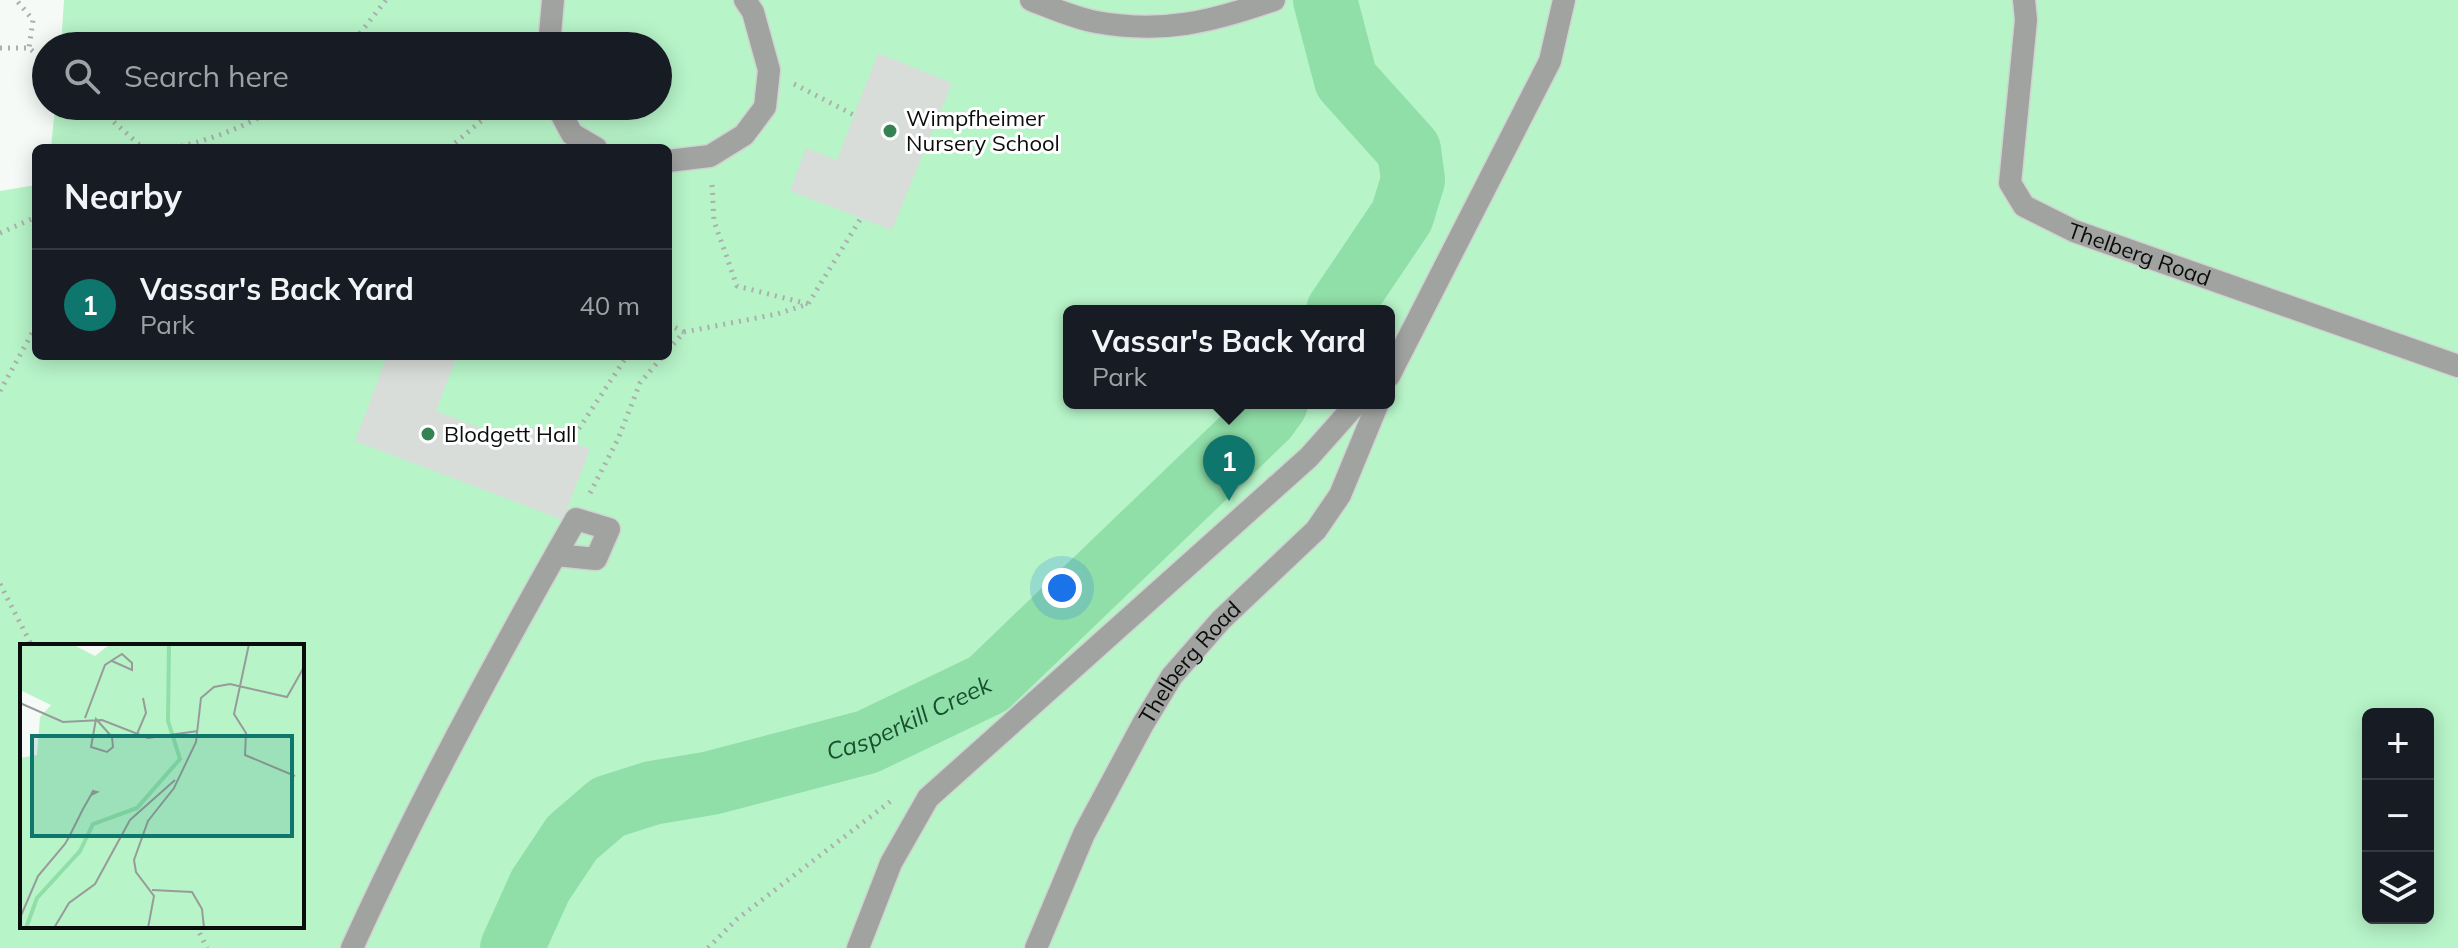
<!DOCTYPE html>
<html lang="en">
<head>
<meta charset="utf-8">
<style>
  body { margin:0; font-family:Mulish,sans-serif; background:#20242c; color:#f1f3f6 }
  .controls { position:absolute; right:24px; bottom:24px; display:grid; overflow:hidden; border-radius:12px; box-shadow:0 4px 20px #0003 }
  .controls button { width:72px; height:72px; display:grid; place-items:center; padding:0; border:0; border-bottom:2px solid #363941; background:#171b24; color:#f1f3f6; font:40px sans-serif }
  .you { position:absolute; left:1062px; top:588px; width:28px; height:28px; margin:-20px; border:6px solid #fff; border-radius:50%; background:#1a73e8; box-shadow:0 0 0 12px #1a73e833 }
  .badge { display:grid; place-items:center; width:52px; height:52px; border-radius:50%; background:#0f766e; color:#fff; font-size:26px; font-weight:700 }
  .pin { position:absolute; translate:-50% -66px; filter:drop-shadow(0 2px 4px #0008) }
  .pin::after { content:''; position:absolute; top:42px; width:28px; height:24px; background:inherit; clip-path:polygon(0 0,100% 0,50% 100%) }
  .popup { position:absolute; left:1063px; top:305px; width:332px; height:104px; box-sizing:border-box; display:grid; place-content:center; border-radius:12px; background:#171b24; filter:drop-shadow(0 2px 6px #0005); font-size:26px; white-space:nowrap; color:#9ea1a6 }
  .popup b { font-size:30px; color:#f1f3f6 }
  .popup::after { content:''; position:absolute; left:50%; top:100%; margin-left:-16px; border:16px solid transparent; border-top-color:#171b24 }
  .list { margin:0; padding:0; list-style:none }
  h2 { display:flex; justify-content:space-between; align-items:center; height:104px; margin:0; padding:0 32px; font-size:34px }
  h2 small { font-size:26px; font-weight:400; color:#9ea1a6 }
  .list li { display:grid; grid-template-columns:52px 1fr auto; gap:24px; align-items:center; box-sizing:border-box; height:112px; padding:0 32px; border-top:2px solid #363941 }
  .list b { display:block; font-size:30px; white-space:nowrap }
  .list p { margin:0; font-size:26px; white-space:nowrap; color:#9ea1a6 }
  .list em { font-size:26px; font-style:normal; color:#9ea1a6 }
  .icon { flex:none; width:44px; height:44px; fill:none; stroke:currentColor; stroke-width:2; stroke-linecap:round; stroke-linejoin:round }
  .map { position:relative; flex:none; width:2458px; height:948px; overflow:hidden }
  .search { position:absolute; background:#171b24; box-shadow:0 4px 20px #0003; left:32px; top:32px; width:640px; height:88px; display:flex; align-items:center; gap:20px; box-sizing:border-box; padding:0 28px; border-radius:44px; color:#9ea1a6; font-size:30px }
  .panel { position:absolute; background:#171b24; box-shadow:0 4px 20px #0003; left:32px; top:144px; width:640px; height:216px; border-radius:12px }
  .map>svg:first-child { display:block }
  .green { fill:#b7f4c8; fill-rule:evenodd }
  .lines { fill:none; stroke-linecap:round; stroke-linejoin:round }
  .river { stroke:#90dea8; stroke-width:64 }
  .building { fill:#d9ddda }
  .service-casing { stroke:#d0d4d1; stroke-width:25 }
  .path { stroke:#acafad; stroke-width:5; stroke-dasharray:2 6; stroke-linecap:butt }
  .service { stroke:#a1a3a1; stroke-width:22 }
  .poi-dot { fill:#358353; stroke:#fff; stroke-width:3 }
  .labels { text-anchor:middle; stroke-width:6; stroke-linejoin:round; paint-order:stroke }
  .poi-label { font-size:22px; fill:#0b0d0c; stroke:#fff; text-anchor:start }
  .street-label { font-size:22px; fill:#0b0d0c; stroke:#fff }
  .water-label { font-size:24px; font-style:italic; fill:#17502e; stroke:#fff }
  .inset-river { fill:none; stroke:#90dea8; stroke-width:4 }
  .inset-road { fill:none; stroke:#989b99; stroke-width:2 }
  .view { fill:#0f766e; fill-opacity:0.15; stroke:#0f766e; stroke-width:4 }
  .inset-edge { fill:none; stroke:#0b0d0c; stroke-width:4 }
</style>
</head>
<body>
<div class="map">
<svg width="2458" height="948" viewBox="0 0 2458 948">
  <rect width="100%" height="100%" fill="#f6faf7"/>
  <!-- green -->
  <path class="green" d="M64 0H2458V948H0V191L36 185V356H668V148H51L55 106H658V46H61ZM1069 311H1389V403H1069ZM22 646H302V926H22ZM2368 714H2428V918H2368Z"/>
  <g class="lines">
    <!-- river -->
    <g class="river">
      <polyline points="1325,0 1346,80 1409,150 1413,180 1402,216 1338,311"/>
      <path id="s1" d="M512 948 540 886 572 838 608 807 652 793 711 783 867 742 988 684 1265 418 1276 403"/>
    </g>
  </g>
  <!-- building -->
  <g class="building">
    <polygon points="878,53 952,83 892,230 790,191 806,148 837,160"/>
    <polygon points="387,356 457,356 436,411 525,445 532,427 590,449 563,520 355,441"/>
  </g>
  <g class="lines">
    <!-- service casing -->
    <g class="service-casing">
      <g id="service">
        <path d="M1031 0C1052 8 1074 18 1096 22 1163 34 1211 22 1274 0"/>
        <path id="s2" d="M2024 0 2026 20 2010 183 2024 206 2074 231 2458 366"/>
        <polyline points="549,46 553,0"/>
        <polyline points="557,106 572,134 596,148"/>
        <polyline points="668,161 710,156 744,135 765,107 769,70 753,12 745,0"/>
        <polyline points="1389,376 1550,61 1564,0"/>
        <path d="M352 948C419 801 496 659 576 519L609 529 596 559 556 555"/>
        <polyline points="858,948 891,863 928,798 1309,457 1357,403"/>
        <path id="s3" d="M1036 948 1084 834 1143 724 1172 676 1221 620 1316 530 1340 495 1378 403"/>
      </g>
    </g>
    <!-- path -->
    <g class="path">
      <polyline points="18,2 33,20 29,48"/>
      <polyline points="350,46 386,0"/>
      <polyline points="0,48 29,48 46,62"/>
      <polyline points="794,84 854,115"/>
      <polyline points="96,106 143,148"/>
      <path d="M173 148C212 140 246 126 280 106"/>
      <polyline points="449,148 499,106"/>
      <polyline points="712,185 714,221 737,286 808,304"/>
      <polyline points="0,233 36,217"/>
      <polyline points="668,324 684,332"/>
      <polyline points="668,350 684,332 777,314 808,304 861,218"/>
      <polyline points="0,391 36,326"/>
      <polyline points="570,442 627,356"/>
      <polyline points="590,493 618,439 640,383 663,356"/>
      <polyline points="0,584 32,646"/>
      <polyline points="196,926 207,948"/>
      <polyline points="708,948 737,919 891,801"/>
    </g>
    <!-- service -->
    <use href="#service" class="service"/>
  </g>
  <!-- markers -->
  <g class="poi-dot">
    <circle cx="890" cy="131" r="8"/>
    <circle cx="428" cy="434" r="8"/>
  </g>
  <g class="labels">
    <!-- poi labels -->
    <g class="poi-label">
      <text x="906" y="126">Wimpfheimer<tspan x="906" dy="25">Nursery School</tspan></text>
      <text x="444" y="442">Blodgett Hall</text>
    </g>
    <!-- street labels -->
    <g class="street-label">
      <text dy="8" stroke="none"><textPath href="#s2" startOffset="336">Thelberg Road</textPath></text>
      <text dy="8" stroke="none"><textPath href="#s3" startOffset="326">Thelberg Road</textPath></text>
    </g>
    <!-- water labels -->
    <g class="water-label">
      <text dy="8" stroke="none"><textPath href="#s1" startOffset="488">Casperkill Creek</textPath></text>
    </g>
  </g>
  <!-- overview -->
  <g transform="translate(20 644)">
    <rect width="284" height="284" fill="#f6faf7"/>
    <path d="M0 0H52L75 12 90 0H284V284H0V114L17 111 20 73 31 61 0 46Z" fill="#b7f4c8"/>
    <path class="inset-river" d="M6 284 17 254 60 207 73 180 117 164 160 115 148 77 149 0"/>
    <path class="inset-road" d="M229 0 214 70 226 89 225 111 275 132M0 59 43 78 82 76 128 94 178 87M65 74 85 21 102 10 112 19V26L92 17M76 75 92 93 93 103 87 108 71 103ZM117 90 126 69 123 54M132 246 172 248 182 265 184 284M0 274 18 232 45 200 49 193 63 165 71 151 73 147 77 148 71 151M34 284 49 259 75 240 110 176 155 136M128 284 134 252 116 228 114 216 128 177 154 144 176 98 181 54 194 43 210 40 267 53 284 23"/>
    <path class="view" d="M12 92H272V192H12Z"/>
    <rect width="284" height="284" class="inset-edge"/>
  </g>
</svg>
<div class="controls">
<button>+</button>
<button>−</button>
<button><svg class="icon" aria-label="layers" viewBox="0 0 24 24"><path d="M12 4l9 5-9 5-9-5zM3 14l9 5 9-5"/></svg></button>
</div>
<div class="you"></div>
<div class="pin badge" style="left:1229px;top:501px">1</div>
<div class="popup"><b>Vassar's Back Yard</b>Park</div>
<div class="search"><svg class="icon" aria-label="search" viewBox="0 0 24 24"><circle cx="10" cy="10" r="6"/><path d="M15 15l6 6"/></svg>Search here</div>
<section class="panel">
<h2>Nearby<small></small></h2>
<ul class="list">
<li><span class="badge">1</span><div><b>Vassar's Back Yard</b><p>Park</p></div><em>40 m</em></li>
</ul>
</section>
</div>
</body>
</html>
